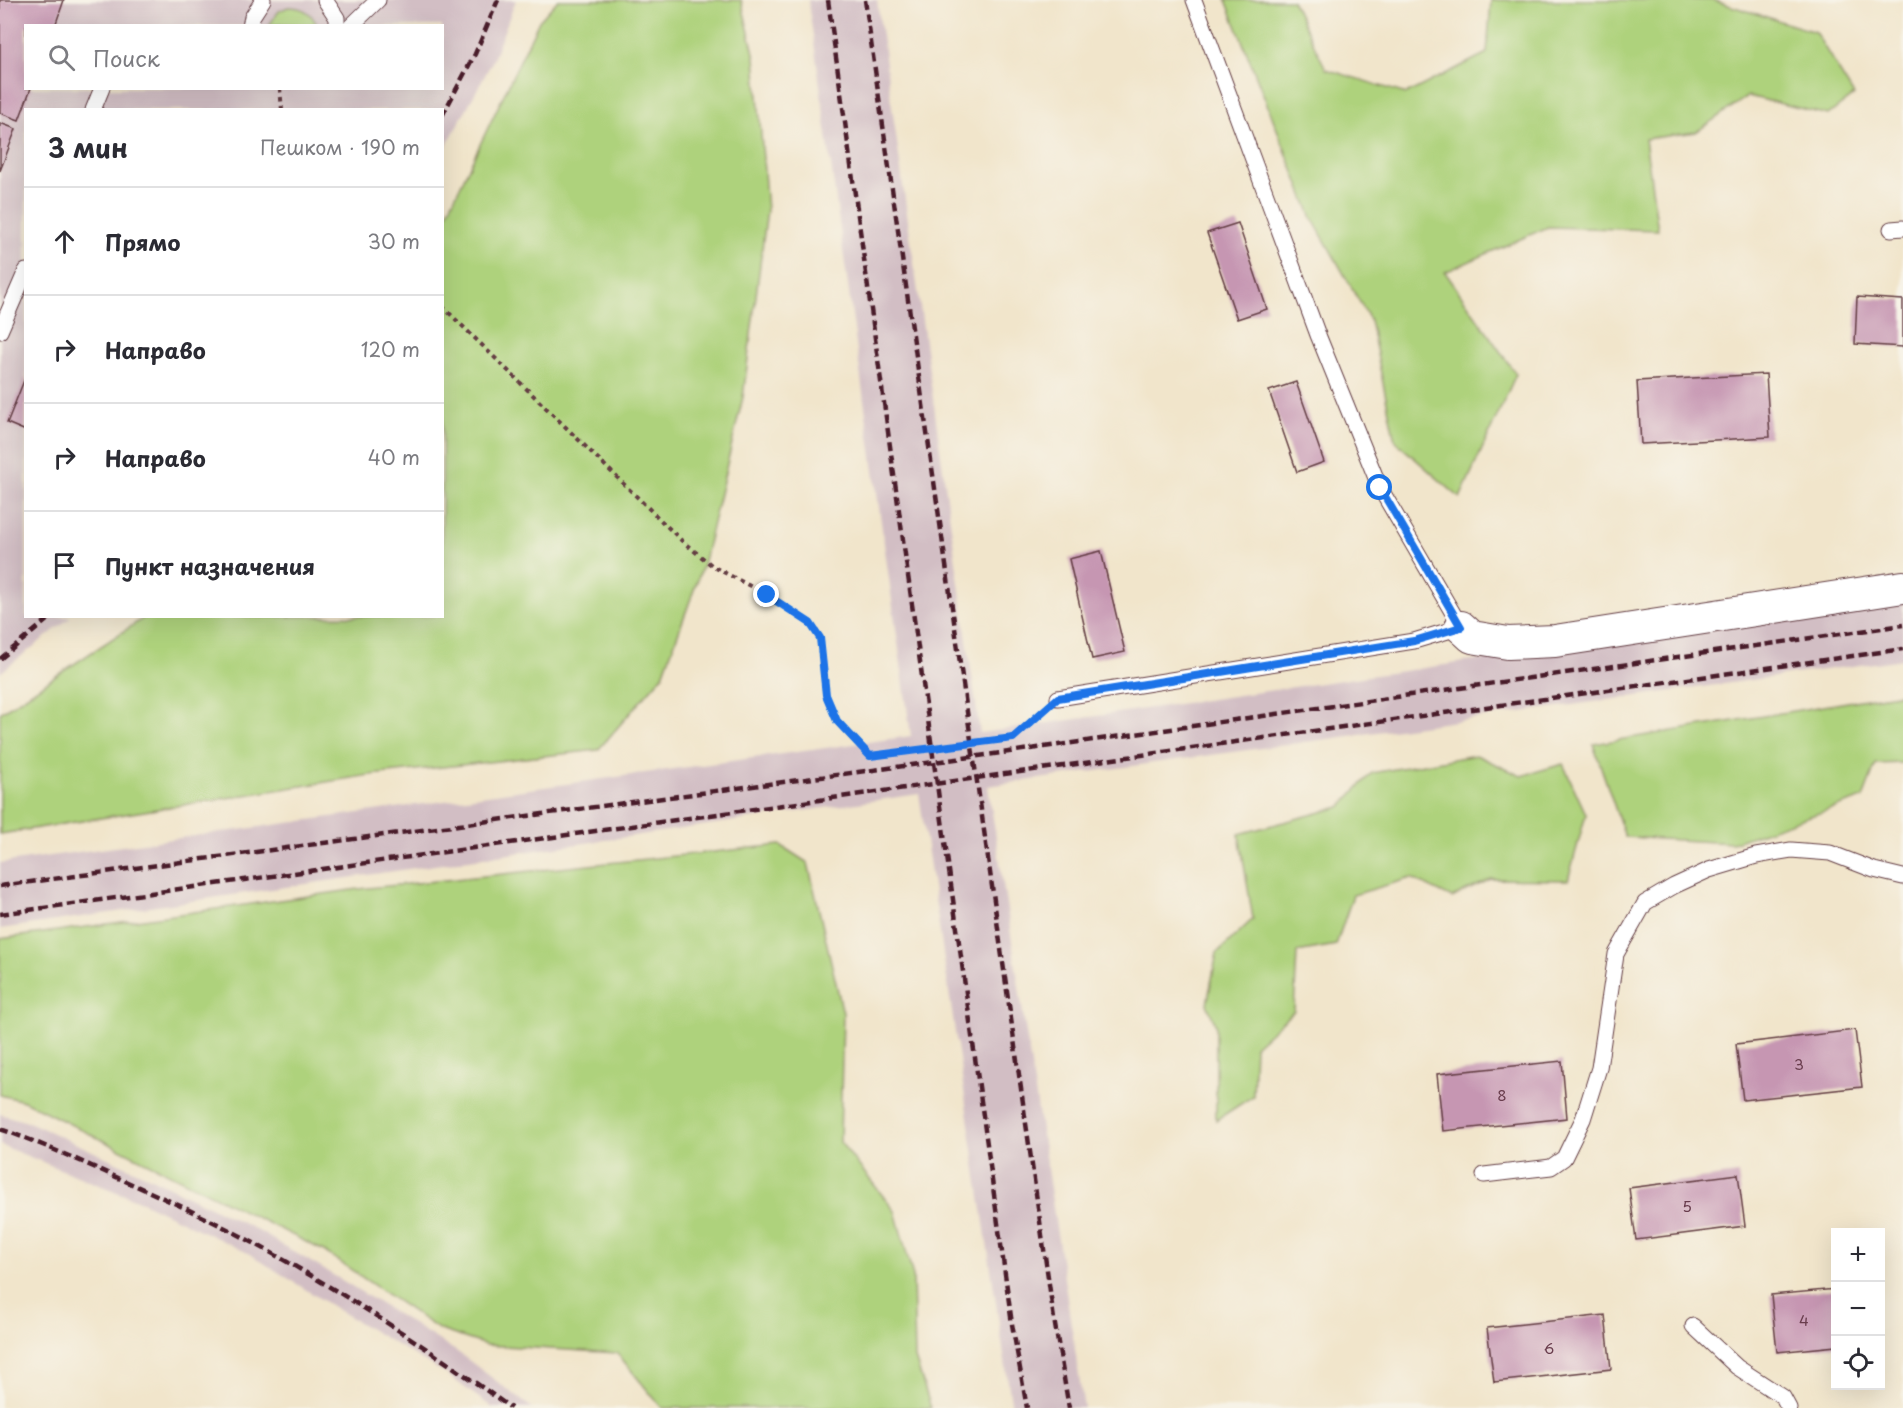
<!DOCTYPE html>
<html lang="ru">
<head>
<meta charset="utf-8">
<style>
  body { margin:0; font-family:"Playpen Sans",sans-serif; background:#f2f2f3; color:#2b2b33 }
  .controls { position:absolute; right:18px; bottom:18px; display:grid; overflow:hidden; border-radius:0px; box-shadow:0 6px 24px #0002 }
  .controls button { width:54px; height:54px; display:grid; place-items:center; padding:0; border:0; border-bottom:2px solid #e1e1e2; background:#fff; color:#2b2b33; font:30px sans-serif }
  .stop { position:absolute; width:18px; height:18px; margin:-14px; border:4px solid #1a73e8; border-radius:50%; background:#fff }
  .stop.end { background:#1a73e8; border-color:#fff; box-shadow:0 2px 6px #0008 }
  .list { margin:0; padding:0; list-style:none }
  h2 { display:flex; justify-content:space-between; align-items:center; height:78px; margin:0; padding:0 24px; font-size:26px }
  h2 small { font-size:20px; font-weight:400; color:#7c7c81 }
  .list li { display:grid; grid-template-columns:39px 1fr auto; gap:18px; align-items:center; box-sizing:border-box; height:108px; padding:0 24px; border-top:2px solid #e1e1e2 }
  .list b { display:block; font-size:22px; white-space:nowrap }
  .list em { font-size:20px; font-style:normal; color:#7c7c81 }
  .icon { flex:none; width:33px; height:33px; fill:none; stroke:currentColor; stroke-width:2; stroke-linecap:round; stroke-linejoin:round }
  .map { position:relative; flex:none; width:1903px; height:1408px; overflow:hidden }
  .search { position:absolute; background:#fff; box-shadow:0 6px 24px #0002; left:24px; top:24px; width:420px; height:66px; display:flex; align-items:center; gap:15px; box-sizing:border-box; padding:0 21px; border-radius:0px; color:#7c7c81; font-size:22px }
  .panel { position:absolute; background:#fff; box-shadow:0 6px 24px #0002; left:24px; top:108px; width:420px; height:510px; border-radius:0px }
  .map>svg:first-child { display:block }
  .industrial { fill:#d2bec4; fill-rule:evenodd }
  .green { fill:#aed27c; stroke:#7c7854; stroke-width:1.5 }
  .building { fill:#c696b2 }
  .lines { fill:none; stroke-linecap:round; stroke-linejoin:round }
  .lane-casing { stroke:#633d43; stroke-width:17 }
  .street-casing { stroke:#633d43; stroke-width:34 }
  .path { stroke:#633d43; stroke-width:4; stroke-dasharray:4.5 4.5; stroke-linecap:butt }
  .lane { stroke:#fff; stroke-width:15 }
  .street { stroke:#fff; stroke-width:32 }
  .rail { stroke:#4a1f2b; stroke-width:4.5; stroke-dasharray:9 4.5; stroke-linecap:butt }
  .route { stroke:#1a73e8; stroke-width:8 }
  .labels { text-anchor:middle; stroke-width:4.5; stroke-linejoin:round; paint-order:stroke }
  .number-label { font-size:15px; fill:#693d4d }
</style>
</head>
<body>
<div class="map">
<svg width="1903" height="1408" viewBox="0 0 1903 1408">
  <rect width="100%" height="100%" fill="#f7f3e8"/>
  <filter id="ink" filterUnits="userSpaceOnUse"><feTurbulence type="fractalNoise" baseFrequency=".0167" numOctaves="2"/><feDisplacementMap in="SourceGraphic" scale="12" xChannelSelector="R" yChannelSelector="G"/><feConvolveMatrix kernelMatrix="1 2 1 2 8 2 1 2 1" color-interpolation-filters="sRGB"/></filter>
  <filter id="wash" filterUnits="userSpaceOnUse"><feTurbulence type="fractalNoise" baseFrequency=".008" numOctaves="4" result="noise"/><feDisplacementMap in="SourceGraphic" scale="24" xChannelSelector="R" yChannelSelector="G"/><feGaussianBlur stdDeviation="1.35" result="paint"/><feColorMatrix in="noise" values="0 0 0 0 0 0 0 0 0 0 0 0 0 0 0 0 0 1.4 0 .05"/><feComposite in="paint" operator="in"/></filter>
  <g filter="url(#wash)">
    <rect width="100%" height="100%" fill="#f1e5cb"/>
    <!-- industrial -->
    <g class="industrial">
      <path d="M0 0H516L492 62 443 152 442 110H26V616L71 617 0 673ZM26 26H442V88H26Z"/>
      <polygon points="808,0 877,0 980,733 1492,658 1903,601 1903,659 988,786 1084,1408 1012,1408 919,794 0,929 0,863 911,736"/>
      <polygon points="0,1114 31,1123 147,1176 255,1229 350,1285 459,1353 532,1408 493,1408 446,1374 338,1310 248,1253 144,1203 0,1145"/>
    </g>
    <!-- green -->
    <g class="green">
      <polygon points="558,0 741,0 755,57 767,210 743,397 703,565 663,675 598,750 370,775 0,834 0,713 145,617 442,616 443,222 539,21"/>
      <polygon points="1226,0 1292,0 1326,69 1406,94 1487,53 1491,0 1712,0 1815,32 1854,95 1828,115 1748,96 1696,132 1645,139 1658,230 1548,227 1445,272 1516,374 1460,498 1395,441 1370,320 1312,218"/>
      <path d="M288 7C303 7 311 12 317 25H269L279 11Z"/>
      <polygon points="1903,693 1903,763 1876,764 1863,798 1732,843 1625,837 1593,744"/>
      <polygon points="1476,755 1521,776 1563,764 1586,814 1568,880 1491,879 1452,898 1411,878 1353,895 1336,945 1297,952 1294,1011 1255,1046 1253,1096 1216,1120 1216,1026 1207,1004 1217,953 1253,919 1239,834 1340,807 1372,773"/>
      <polygon points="780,845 808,863 843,1013 840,1142 895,1211 913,1276 915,1358 931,1408 662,1408 617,1353 486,1345 440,1330 322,1250 24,1101 0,1095 0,939 359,889"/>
    </g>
    <g id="blocks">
      <!-- building -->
      <g class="building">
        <polygon points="0,0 64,0 55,26 26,26 26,88 31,88 19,120 0,113"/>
        <polygon points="0,123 16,129 0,171"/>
        <polygon points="1238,223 1267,309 1237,319 1207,233"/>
        <polygon points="1857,297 1903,300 1903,347 1855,344"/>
        <polygon points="1766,374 1770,437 1641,444 1637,381"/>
        <polygon points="25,378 26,378 26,431 7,423"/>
        <polygon points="1296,382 1324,462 1297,472 1269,391"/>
        <polygon points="1101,551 1125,652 1092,659 1069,559"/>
        <polygon points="1855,1030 1862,1087 1743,1100 1736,1044"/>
        <polygon points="1562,1061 1567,1118 1443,1131 1437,1074"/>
        <polygon points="1738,1174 1745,1226 1636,1240 1629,1188"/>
        <polygon points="1836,1289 1836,1346 1777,1352 1771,1295"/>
        <polygon points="1605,1315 1611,1369 1494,1382 1487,1328"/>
      </g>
    </g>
  </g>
  <g filter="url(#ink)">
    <use href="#blocks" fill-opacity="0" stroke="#633d43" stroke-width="1.5"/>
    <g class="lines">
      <!-- lane casing -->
      <g class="lane-casing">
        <g id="lane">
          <polyline points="325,0 337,18 337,26"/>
          <polyline points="250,26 252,17 263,0"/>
          <polyline points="351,26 378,0"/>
          <polyline points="93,110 102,88"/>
          <polyline points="1891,229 1903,228"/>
          <polyline points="0,331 26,271"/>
          <polyline points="1058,698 1414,641 1461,627 1380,488 1318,335 1194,0"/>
          <polyline points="1484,1175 1551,1167 1564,1158 1583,1119 1599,1068 1616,954 1645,903 1674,886 1709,870 1756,856 1791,850 1830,853 1874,870 1903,877"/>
          <polyline points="1693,1326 1737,1367 1783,1397 1789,1408"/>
        </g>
      </g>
      <!-- street casing -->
      <g class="street-casing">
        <polyline id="street" points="1461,627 1472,637 1508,643 1555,641 1903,587"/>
      </g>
      <!-- path -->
      <g class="path">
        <polyline points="280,88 282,110"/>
        <polyline points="442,306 682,541 714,567 767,595 810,623 820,638 826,695 837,721 870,756 1013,738 1042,712"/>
      </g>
      <!-- lane -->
      <use href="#lane" class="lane"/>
      <!-- street -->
      <use href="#street" class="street"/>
      <!-- rail -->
      <g class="rail">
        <polyline points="828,0 1012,1324 1027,1408"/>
        <polyline points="865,0 1054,1319 1069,1408"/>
        <polyline points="442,116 475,54 498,0"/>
        <polyline points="0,659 52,616"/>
        <polyline points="0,886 1009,752 1903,625"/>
        <polyline points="0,914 1903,649"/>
        <path d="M0 1129C36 1141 71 1157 105 1172 154 1194 203 1215 250 1241 340 1290 428 1348 511 1408"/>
      </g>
    </g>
  </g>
  <g class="lines" filter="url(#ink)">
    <!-- route -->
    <polyline class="route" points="767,595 810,623 820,638 826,695 837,721 870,756 1013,738 1058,698 1414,641 1461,627 1380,488"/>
  </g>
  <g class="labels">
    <!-- number labels -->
    <g class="number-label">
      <text x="1799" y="1070">3</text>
      <text x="1502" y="1101">8</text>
      <text x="1687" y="1212">5</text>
      <text x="1804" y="1326">4</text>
      <text x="1549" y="1354">6</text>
    </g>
  </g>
</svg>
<div class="controls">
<button>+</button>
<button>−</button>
<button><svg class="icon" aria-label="locate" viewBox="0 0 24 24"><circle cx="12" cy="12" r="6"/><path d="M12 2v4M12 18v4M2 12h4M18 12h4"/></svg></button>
</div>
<div class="stop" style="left:1380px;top:488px"></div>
<div class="stop end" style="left:767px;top:595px"></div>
<div class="search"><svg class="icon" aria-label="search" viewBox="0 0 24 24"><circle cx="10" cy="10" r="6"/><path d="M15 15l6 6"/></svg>Поиск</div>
<section class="panel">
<h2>3 мин<small>Пешком · 190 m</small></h2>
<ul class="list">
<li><svg class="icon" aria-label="ahead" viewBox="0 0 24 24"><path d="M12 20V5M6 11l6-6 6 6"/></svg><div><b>Прямо</b></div><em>30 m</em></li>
<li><svg class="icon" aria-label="right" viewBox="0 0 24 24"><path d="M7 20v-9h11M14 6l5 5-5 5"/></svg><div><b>Направо</b></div><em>120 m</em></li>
<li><svg class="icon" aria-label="right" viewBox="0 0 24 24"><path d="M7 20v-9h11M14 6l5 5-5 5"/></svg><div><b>Направо</b></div><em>40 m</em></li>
<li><svg class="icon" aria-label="arrive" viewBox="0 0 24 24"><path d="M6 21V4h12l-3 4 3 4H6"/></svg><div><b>Пункт назначения</b></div></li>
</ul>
</section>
</div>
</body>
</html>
